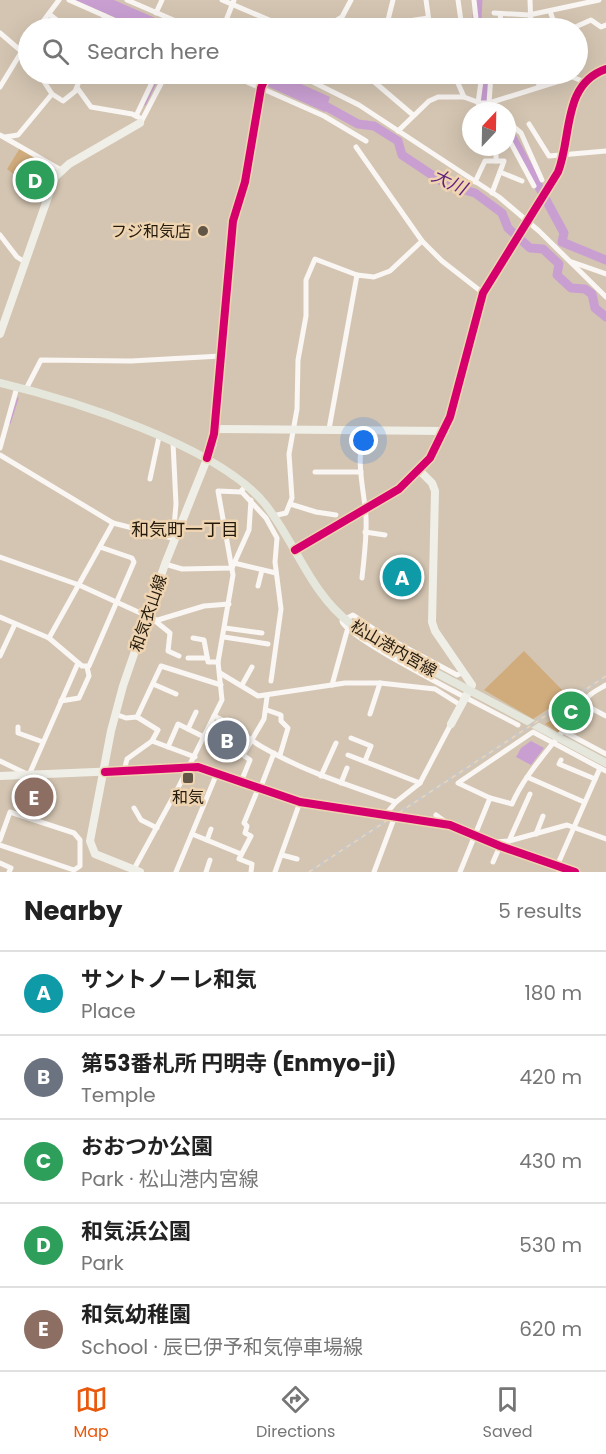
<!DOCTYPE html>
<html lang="en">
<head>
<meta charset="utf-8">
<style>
  body { margin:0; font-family:Poppins,"Noto Sans JP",sans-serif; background:#f2f2f2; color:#222 }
  .compass { position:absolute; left:462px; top:102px; width:54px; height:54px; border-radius:50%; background:#fff; box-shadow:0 6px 24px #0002; rotate:22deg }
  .you { position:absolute; left:364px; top:441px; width:21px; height:21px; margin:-15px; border:4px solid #fff; border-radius:50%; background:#1a73e8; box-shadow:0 0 0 9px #1a73e833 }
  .badge { display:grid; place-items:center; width:39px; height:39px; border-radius:50%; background:#ea580c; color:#fff; font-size:20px; font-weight:700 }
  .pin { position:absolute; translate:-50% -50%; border:3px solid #fff; box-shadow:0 2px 6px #0006 }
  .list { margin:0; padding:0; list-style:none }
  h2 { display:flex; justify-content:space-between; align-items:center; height:78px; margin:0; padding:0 24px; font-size:26px }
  h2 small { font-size:20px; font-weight:400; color:#767676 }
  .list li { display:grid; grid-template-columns:39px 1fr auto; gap:18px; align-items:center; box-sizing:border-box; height:84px; padding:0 24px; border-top:2px solid #e0e0e0 }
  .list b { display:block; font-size:22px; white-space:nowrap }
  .list p { margin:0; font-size:20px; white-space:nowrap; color:#767676 }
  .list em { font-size:20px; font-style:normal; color:#767676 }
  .icon { flex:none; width:33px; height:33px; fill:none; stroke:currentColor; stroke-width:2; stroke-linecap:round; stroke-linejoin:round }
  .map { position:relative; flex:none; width:606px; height:872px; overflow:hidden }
  .search { position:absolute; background:#fff; box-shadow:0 6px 24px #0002; left:18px; right:18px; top:18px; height:66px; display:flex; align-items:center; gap:15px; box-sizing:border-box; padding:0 21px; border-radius:33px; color:#767676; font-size:22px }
  .sheet { height:498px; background:#fff }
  nav { display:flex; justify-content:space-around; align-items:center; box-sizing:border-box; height:84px; border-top:2px solid #e0e0e0; background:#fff; font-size:16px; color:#767676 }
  nav a { display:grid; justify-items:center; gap:3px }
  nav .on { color:#ea580c }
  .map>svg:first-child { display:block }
  .green { fill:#d0ac7c }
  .water { fill:#c99fd2 }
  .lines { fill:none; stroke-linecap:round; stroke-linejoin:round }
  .stream { stroke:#c99fd2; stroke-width:1.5 }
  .river { stroke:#c99fd2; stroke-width:9 }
  .street { stroke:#f9f6f3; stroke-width:5 }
  .secondary { stroke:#efefe8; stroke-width:8 }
  .primary { stroke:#e5e7dc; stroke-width:8 }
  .rail-casing { stroke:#ccc7c1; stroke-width:4 }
  .rail { stroke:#efd4b1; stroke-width:1.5; stroke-dasharray:4.5; stroke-linecap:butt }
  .cycleway-casing { stroke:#efd4b1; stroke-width:11 }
  .cycleway { stroke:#d6006c; stroke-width:8 }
  .poi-dot { fill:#615646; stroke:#efd4b1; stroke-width:2 }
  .labels { text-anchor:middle; stroke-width:5; stroke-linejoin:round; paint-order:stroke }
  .poi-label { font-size:16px; fill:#231a0c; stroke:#efd4b1; text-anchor:end }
  .street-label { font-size:16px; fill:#231a0c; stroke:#efd4b1 }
  .water-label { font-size:18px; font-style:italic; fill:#611f7d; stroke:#efd4b1 }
  .neighbourhood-label { font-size:18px; fill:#231a0c; stroke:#efd4b1 }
</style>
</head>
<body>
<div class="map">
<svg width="606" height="872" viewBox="0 0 606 872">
  <rect width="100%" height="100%" fill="#d4c5b2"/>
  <!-- green -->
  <g class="green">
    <polygon points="20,148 53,168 40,202 32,189 7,169"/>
    <polygon points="524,651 568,696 533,719 484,690"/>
    <polygon points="587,698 560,734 545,724"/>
  </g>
  <!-- water -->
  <g class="water">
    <polygon points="75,0 114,0 178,28 139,28"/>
    <polygon points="240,74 279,74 330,97 325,112"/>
    <polygon points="531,741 544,748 531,765 516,757 521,748"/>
  </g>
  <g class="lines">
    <!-- stream -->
    <g class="stream">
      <polyline points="145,105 160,74"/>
      <polyline points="10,423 18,398"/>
    </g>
    <!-- river -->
    <g class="river">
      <polyline points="478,0 477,18 481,28"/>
      <polyline points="486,74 483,96 486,111"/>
      <polyline points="318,102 358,124 374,126 398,141 402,155 447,185 475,193 502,213 508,228 530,248 543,249 559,264 557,275 571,288 585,289 592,294 595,308 606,317"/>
      <polyline points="507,128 564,233 562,242 606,260"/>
    </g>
    <!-- street -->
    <g class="street">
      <polyline points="69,0 132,28"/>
      <polyline points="127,0 192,28"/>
      <polyline points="222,0 288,28"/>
      <polyline points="426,0 430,28"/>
      <polyline points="458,0 462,28"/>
      <polyline points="474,0 477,28"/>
      <polyline points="530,0 531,28"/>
      <polyline points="550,11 556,28"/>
      <polyline points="156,13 162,0"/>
      <polyline points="494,13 529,15 599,0"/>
      <polyline points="49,14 67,28"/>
      <polyline points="500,14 502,28"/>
      <polyline points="38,28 59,0"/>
      <polyline points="100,28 105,16"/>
      <polyline points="223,28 234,0"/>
      <polyline points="324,28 342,17 351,0"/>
      <polyline points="386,28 393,0"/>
      <polyline points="401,28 402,22 428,18"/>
      <polyline points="573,28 591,20 601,27 606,25"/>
      <polyline points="0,33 21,51"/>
      <polyline points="39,74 52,94 63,101 78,89 91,107 132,114 142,119"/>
      <polyline points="229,74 324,116 366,141"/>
      <polyline points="297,74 359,105 499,197 539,231 606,297"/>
      <polyline points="365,74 413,115"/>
      <polyline points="454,74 464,97"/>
      <polyline points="470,74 472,79"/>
      <polyline points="491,74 489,103 492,111"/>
      <polyline points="537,74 539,86"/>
      <polyline points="0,87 28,41"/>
      <polyline points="261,88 267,74"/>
      <polyline points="76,89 82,74"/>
      <polyline points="480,111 478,103 482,74"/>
      <polyline points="136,116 156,74"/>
      <polyline points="507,121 521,133 542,180"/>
      <polyline points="141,122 166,74"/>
      <polyline points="529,124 549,156 606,151"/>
      <polyline points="398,131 429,101 438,97 464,97 480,103 489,103 572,77 585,82"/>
      <polyline points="0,135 61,170"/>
      <polyline points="507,136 534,186"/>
      <polyline points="5,137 18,135 52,94"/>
      <polyline points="356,147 422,241 442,261 483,293"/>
      <polyline points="496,161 496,147"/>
      <polyline points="500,172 522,181"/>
      <polyline points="475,182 485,161 504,161 492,193"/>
      <polyline points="0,235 17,257 25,262"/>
      <polyline points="572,262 606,274"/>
      <polyline points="26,389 41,360 131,361 221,356"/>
      <polyline points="329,429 357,275 374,277 390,271 422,241"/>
      <polyline points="0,448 17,387"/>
      <polyline points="0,455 113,523 176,539"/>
      <polyline points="315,472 361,472"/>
      <polyline points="150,479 159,437"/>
      <polyline points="241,491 266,518 277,538 275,562 281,609 271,681"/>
      <polyline points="290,504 316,512 336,515"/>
      <polyline points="273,516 286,513 292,498 289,454 297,409 298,360 306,316 306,280 315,259 357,275"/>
      <polyline points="365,532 385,535"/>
      <polyline points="173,538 176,504 173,443"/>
      <polyline points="0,557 79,585 147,616"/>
      <polyline points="234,563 276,573"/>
      <polyline points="165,564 182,569 232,568 249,530 251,500"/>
      <path d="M362 578C364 558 367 537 366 517 364 488 354 457 366 429"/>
      <polyline points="258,586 262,570"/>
      <polyline points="0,617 49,638 82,666 89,666 134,562 132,558 100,547"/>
      <polyline points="146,618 158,620 204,606 229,604"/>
      <polyline points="154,620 170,633 168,651 179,656"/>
      <polyline points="225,628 262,633"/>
      <polyline points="224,637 268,644"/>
      <polyline points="49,638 113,523"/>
      <polyline points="193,638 204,640 208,662 218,662"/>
      <polyline points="0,656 15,624"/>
      <polyline points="188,658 207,658"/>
      <path d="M464 672 457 675 386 637 353 615 342 621C343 637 494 712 518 725"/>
      <polyline points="220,673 258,696 345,683 380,683 435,689 462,706"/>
      <polyline points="153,684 176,694"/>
      <polyline points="242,685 252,667"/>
      <polyline points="332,685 347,631"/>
      <path d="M606 685C601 688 595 691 590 695 580 704 573 718 565 728 546 753 524 776 512 804L490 798 458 783 533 732 600 768 606 771"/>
      <polyline points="61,701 79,698 89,676 87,667"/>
      <polyline points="583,704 606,716"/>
      <polyline points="267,710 281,715 281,721 288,728 280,755"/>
      <polyline points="115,714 126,718 137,717 161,666 221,685"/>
      <polyline points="370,714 380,683"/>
      <path d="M214 716C234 724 245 738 264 748 305 772 351 786 396 802"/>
      <polyline points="18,727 18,733 43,742"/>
      <polyline points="188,729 196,712"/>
      <polyline points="563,731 606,754"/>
      <polyline points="351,738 371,746 365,761"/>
      <polyline points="152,741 195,757"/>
      <polyline points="168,747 178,724 204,737"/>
      <polyline points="348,755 420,783"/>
      <polyline points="561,760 559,764 595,779"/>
      <polyline points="0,761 29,775 78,663"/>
      <polyline points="189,768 204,769 300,802 450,825 500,846 561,866 559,872"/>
      <polyline points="124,771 127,759 152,741 158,730 137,717"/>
      <polyline points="321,776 336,743"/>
      <polyline points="527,777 584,802"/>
      <polyline points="241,782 250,760 243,755 264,719 267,697"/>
      <polyline points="341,783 347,768"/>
      <polyline points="260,789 274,753"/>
      <polyline points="134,808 141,820 157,828"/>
      <polyline points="385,815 396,802 420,783 451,724"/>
      <polyline points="436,815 450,825"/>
      <polyline points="192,834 241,854"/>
      <polyline points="536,834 543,816"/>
      <polyline points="0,840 10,812 74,833 80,840 80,866 74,870 0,845"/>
      <polyline points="207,840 211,829"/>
      <polyline points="509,841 530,794"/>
      <polyline points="495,842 509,841 567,825 606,839"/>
      <polyline points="282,855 297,859"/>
      <polyline points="493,862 500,846"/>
      <polyline points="0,863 11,868 9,872"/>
      <polyline points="557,866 600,768"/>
      <polyline points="134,869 177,790 222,700 218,662 233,575 218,491 241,492 245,486"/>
      <polyline points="176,872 217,773"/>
      <polyline points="206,872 210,860"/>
      <polyline points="251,872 252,864 239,859 251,836 245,833 247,826 244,823 258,789"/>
      <polyline points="275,872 300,802"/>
      <polyline points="374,872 395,816"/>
      <polyline points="460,872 490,798"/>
    </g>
    <!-- secondary -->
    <g class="secondary">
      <polyline points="0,334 55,177 69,164 140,123"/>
      <polyline points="215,429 445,431"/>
      <polyline points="420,471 432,483 435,491 432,622 435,631 472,685 451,724"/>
      <path d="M295 550 399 489 430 458 450 417 483 293 558 172C572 137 562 84 606 69"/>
      <polyline points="0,776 189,768"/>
      <polyline points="561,866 575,872"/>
      <polyline points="140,872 95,854 90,841 111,731 123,686 165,564 213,444 233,221 247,171 261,88"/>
    </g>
    <!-- primary -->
    <path class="primary" d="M0 383C72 400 218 446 265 504 296 543 310 593 351 624 380 646 414 661 446 678 499 706 553 734 606 763"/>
    <!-- rail casing -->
    <g class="rail-casing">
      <polyline id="rail" points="309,872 606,676"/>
    </g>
    <!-- rail -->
    <use href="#rail" class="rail"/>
    <!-- cycleway casing -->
    <g class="cycleway-casing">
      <g id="cycleway">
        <polyline points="207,458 214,434 233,221 245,182 261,88 267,74"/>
        <path d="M295 550 399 489 430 458 450 417 483 293 558 172C572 137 562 84 606 69"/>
        <polyline points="105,772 198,767 300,802 450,825 500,846 575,872"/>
      </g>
    </g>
    <!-- cycleway -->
    <use href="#cycleway" class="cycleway"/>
  </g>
  <!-- markers -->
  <g class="poi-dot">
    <circle cx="203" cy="231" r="6"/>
    <rect x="182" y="772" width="12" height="12" rx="3"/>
  </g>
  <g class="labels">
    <!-- poi labels -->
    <g class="poi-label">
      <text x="191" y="237">フジ和気店</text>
      <text x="188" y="803" text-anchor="middle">和気</text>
    </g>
    <!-- street labels -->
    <g class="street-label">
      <text transform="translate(148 613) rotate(-71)" y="6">和気衣山線</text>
      <text transform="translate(394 648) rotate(30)" y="6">松山港内宮線</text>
    </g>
    <!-- water labels -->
    <g class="water-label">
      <text transform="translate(449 182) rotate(25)" y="6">大川</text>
    </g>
    <!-- neighbourhood labels -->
    <g class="neighbourhood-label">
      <text x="185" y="536">和気町一丁目</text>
    </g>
  </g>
</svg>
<svg class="compass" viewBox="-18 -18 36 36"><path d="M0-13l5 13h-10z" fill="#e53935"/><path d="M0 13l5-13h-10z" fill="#767676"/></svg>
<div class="you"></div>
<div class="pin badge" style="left:402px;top:577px;background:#0f9aa8">A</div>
<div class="pin badge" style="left:227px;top:740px;background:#6b7280">B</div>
<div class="pin badge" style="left:571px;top:711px;background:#2e9e5b">C</div>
<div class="pin badge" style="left:35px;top:180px;background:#2e9e5b">D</div>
<div class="pin badge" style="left:34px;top:797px;background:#8d6e63">E</div>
<div class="search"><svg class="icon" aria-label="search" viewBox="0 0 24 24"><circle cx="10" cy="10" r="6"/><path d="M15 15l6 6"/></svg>Search here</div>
</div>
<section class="sheet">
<h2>Nearby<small>5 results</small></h2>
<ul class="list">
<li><span class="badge" style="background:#0f9aa8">A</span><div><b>サントノーレ和気</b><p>Place</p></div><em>180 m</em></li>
<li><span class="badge" style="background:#6b7280">B</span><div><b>第53番札所 円明寺 (Enmyo-ji)</b><p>Temple</p></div><em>420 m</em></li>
<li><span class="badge" style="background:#2e9e5b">C</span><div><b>おおつか公園</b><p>Park · 松山港内宮線</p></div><em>430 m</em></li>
<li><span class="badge" style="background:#2e9e5b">D</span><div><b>和気浜公園</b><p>Park</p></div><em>530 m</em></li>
<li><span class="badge" style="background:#8d6e63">E</span><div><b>和気幼稚園</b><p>School · 辰巳伊予和気停車場線</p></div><em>620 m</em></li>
</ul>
</section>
<nav>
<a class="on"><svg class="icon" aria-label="map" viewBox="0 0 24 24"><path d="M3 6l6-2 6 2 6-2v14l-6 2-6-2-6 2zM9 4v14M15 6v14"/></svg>Map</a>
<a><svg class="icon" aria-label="directions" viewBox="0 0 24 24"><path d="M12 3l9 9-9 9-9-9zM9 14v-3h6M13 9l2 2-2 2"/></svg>Directions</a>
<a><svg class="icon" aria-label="saved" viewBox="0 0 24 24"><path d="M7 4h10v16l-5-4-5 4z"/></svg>Saved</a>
</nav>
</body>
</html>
